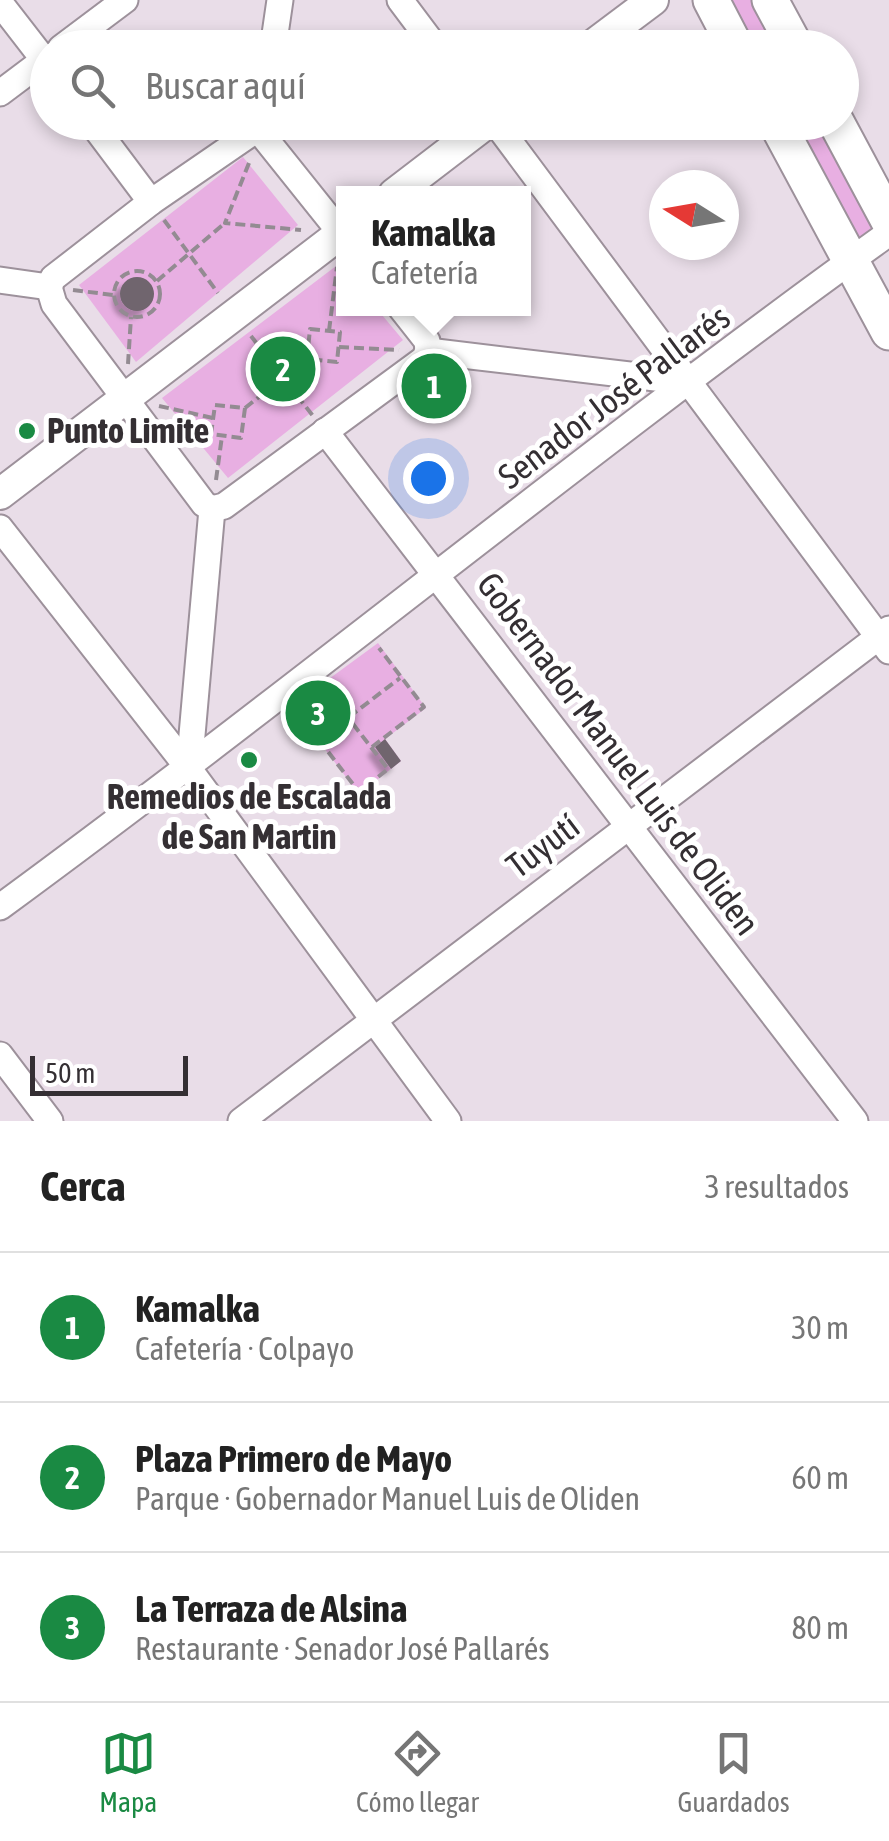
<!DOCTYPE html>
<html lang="es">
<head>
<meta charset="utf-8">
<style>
  body { margin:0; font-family:"Asap Condensed",sans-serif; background:#f6f6f6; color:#222 }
  .compass { position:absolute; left:649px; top:170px; width:90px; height:90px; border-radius:50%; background:#fff; box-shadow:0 5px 15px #0003; rotate:281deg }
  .scale { position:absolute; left:30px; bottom:25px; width:158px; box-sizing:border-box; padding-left:10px; border:5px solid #342f33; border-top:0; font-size:28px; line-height:35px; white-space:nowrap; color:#342f33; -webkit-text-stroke:8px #fff; paint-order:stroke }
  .you { position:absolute; left:428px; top:478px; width:35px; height:35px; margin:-25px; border:8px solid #fff; border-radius:50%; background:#1a73e8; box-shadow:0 0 0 15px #1a73e833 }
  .badge { display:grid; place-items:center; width:65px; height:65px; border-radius:50%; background:#1a8a43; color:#fff; font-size:32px; font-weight:700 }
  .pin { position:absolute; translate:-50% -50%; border:5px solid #fff; box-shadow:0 2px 10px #0006 }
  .popup { position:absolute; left:336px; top:186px; width:195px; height:130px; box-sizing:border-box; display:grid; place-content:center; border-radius:0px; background:#fff; filter:drop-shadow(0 2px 8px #0005); font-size:32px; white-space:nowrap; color:#767676 }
  .popup b { font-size:38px; color:#222 }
  .popup::after { content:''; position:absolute; left:50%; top:100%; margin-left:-20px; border:20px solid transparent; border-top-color:#fff }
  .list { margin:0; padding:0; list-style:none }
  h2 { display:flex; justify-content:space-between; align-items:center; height:130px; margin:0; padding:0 40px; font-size:42px }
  h2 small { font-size:32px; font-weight:400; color:#767676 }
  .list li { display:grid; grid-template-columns:65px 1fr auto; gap:30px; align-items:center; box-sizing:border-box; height:150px; padding:0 40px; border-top:2px solid #e0e0e0 }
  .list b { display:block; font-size:38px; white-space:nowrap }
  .list p { margin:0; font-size:32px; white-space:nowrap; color:#767676 }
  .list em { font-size:32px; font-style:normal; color:#767676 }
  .icon { flex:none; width:55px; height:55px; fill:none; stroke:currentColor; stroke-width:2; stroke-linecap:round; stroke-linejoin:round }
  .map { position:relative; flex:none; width:889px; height:1121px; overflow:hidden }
  .search { position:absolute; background:#fff; box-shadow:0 5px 15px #0003; left:30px; right:30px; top:30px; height:110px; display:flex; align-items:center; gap:25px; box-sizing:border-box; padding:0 35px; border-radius:55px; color:#767676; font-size:38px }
  .sheet { height:580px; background:#fff }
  nav { display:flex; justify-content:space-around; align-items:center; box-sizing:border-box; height:140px; border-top:2px solid #e0e0e0; background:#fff; font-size:28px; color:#767676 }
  nav a { display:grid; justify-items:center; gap:5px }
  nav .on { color:#1a8a43 }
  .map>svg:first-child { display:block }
  .green { fill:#e8afe2 }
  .building { fill:#70656e; filter:url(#shadow) }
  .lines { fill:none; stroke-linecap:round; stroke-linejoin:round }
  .minor-casing { stroke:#9d919b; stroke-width:29 }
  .tertiary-casing { stroke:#9d919b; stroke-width:34 }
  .secondary-casing { stroke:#9d919b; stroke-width:39 }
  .path { stroke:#938b92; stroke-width:4; stroke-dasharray:10 5; stroke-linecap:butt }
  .minor { stroke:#fff; stroke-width:25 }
  .tertiary { stroke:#fff; stroke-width:30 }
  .secondary { stroke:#fff; stroke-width:35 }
  .poi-dot { fill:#1a8a43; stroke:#fff; stroke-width:4 }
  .labels { text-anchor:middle; stroke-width:10; stroke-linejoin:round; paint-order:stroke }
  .street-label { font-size:35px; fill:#342f33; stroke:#fff }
  .poi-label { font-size:35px; font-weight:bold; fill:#342f33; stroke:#fff; text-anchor:start }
</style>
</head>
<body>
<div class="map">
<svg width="889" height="1121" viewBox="0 0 889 1121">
  <defs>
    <filter id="shadow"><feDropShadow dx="-8" dy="8" stdDeviation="2.5" flood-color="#0004"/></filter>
  </defs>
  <rect width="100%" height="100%" fill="#e9dde8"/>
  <!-- green -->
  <g class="green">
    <polygon points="725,0 754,0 780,47 750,47"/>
    <polygon points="791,123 821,123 874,218 874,231 861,237 855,236"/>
    <polygon points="243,157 298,225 136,362 79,285"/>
    <polygon points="340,263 344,268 344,308 377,309 403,340 228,478 162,398"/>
    <polygon points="378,643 426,708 385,739 401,761 359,794 292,706"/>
  </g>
  <!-- building -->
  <g class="building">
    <circle cx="137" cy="294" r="17"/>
    <polygon points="322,691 344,720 317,740 292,706 302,699 306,704"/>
    <polygon points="385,739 401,761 391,769 375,747"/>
  </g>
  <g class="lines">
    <!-- minor casing -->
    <g class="minor-casing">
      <g id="minor">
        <polyline points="400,0 436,48"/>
        <polyline points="0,3 48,65"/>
        <polyline points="61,48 125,0"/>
        <polyline points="273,48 280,0"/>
        <polyline points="0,93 48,57"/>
        <polyline points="91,122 151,202"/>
        <polyline points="495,122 889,651"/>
        <polyline points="260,132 344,237"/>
        <polyline points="0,280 49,287"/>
        <polyline points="49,287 54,304 204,504 212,509"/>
        <polyline points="49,287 53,278 151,202 250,134 260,132"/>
        <polyline points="401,308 427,341 428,351"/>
        <polyline points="428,351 689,382"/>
        <polyline points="325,431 855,1121"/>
        <polyline points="212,509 224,506 424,359 428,351"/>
        <polyline points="0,528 189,769 448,1121"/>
        <polyline points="189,769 212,509"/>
        <path d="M0 907C300 687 587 450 889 233"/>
        <polyline points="0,1055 50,1121"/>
        <polyline points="241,1121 889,629"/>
      </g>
    </g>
    <!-- tertiary casing -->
    <g class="tertiary-casing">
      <g id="tertiary">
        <polyline points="589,48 653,0"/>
        <polyline points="394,194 488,122"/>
        <polyline points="0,494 344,231"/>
      </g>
    </g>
    <!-- secondary casing -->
    <g class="secondary-casing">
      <g id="secondary">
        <polyline points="711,0 736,48"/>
        <polyline points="770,0 796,48"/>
        <polyline points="776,122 889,332"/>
        <polyline points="836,122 889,221"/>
      </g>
    </g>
    <!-- path -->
    <g class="path">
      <polyline points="249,163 225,223 301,230"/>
      <polyline points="164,220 218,293"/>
      <circle cx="137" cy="294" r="23"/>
      <polyline points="157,281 225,223"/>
      <polyline points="73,290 113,295"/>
      <polygon points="310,329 340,332 337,362 307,359"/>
      <polyline points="329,331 337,267"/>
      <polyline points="251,336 313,416"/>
      <polyline points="339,347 399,350"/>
      <polyline points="128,364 131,317"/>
      <polygon points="215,405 245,408 241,438 211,434"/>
      <polyline points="159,406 213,418"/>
      <polyline points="245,408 307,359"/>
      <polyline points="216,480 222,436"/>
      <polyline points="325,688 388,769 359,792 319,740 347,718"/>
      <polyline points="349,717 400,678"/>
      <polyline points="372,747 424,707 379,648"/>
    </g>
    <!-- minor -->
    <use href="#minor" class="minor"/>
    <!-- tertiary -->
    <use href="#tertiary" class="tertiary"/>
    <!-- secondary -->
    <use href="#secondary" class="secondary"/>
  </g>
  <!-- markers -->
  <g class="poi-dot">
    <circle cx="27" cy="431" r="10"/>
    <circle cx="249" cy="760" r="10"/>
  </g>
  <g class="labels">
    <!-- street labels -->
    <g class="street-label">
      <text transform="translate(614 397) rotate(-37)" y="12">Senador José Pallarés</text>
      <text transform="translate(618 754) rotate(53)" y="12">Gobernador Manuel Luis de Oliden</text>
      <text transform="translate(543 846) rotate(-37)" y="12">Tuyutí</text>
    </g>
    <!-- poi labels -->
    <g class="poi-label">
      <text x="47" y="443">Punto Limite</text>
      <text x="249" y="809" text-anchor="middle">Remedios de Escalada<tspan x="249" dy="40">de San Martin</tspan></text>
    </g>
  </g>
</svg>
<svg class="compass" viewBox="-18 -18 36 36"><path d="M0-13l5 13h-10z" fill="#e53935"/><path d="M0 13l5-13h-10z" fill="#767676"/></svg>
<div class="scale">50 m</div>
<div class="you"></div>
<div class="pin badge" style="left:434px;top:386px">1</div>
<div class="popup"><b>Kamalka</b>Cafetería</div>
<div class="pin badge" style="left:283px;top:369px">2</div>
<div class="pin badge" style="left:318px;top:713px">3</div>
<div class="search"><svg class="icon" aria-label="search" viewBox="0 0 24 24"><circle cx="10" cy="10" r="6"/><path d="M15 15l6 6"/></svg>Buscar aquí</div>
</div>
<section class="sheet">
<h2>Cerca<small>3 resultados</small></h2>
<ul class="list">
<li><span class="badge">1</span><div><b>Kamalka</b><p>Cafetería · Colpayo</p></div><em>30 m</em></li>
<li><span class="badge">2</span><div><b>Plaza Primero de Mayo</b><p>Parque · Gobernador Manuel Luis de Oliden</p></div><em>60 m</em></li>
<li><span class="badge">3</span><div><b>La Terraza de Alsina</b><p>Restaurante · Senador José Pallarés</p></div><em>80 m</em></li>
</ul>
</section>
<nav>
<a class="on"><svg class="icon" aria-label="map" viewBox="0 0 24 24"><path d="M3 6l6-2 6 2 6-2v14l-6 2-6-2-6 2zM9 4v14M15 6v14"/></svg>Mapa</a>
<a><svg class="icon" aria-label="directions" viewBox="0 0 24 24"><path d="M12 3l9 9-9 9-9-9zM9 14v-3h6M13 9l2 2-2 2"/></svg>Cómo llegar</a>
<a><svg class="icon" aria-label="saved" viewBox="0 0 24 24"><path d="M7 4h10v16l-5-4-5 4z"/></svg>Guardados</a>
</nav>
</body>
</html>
